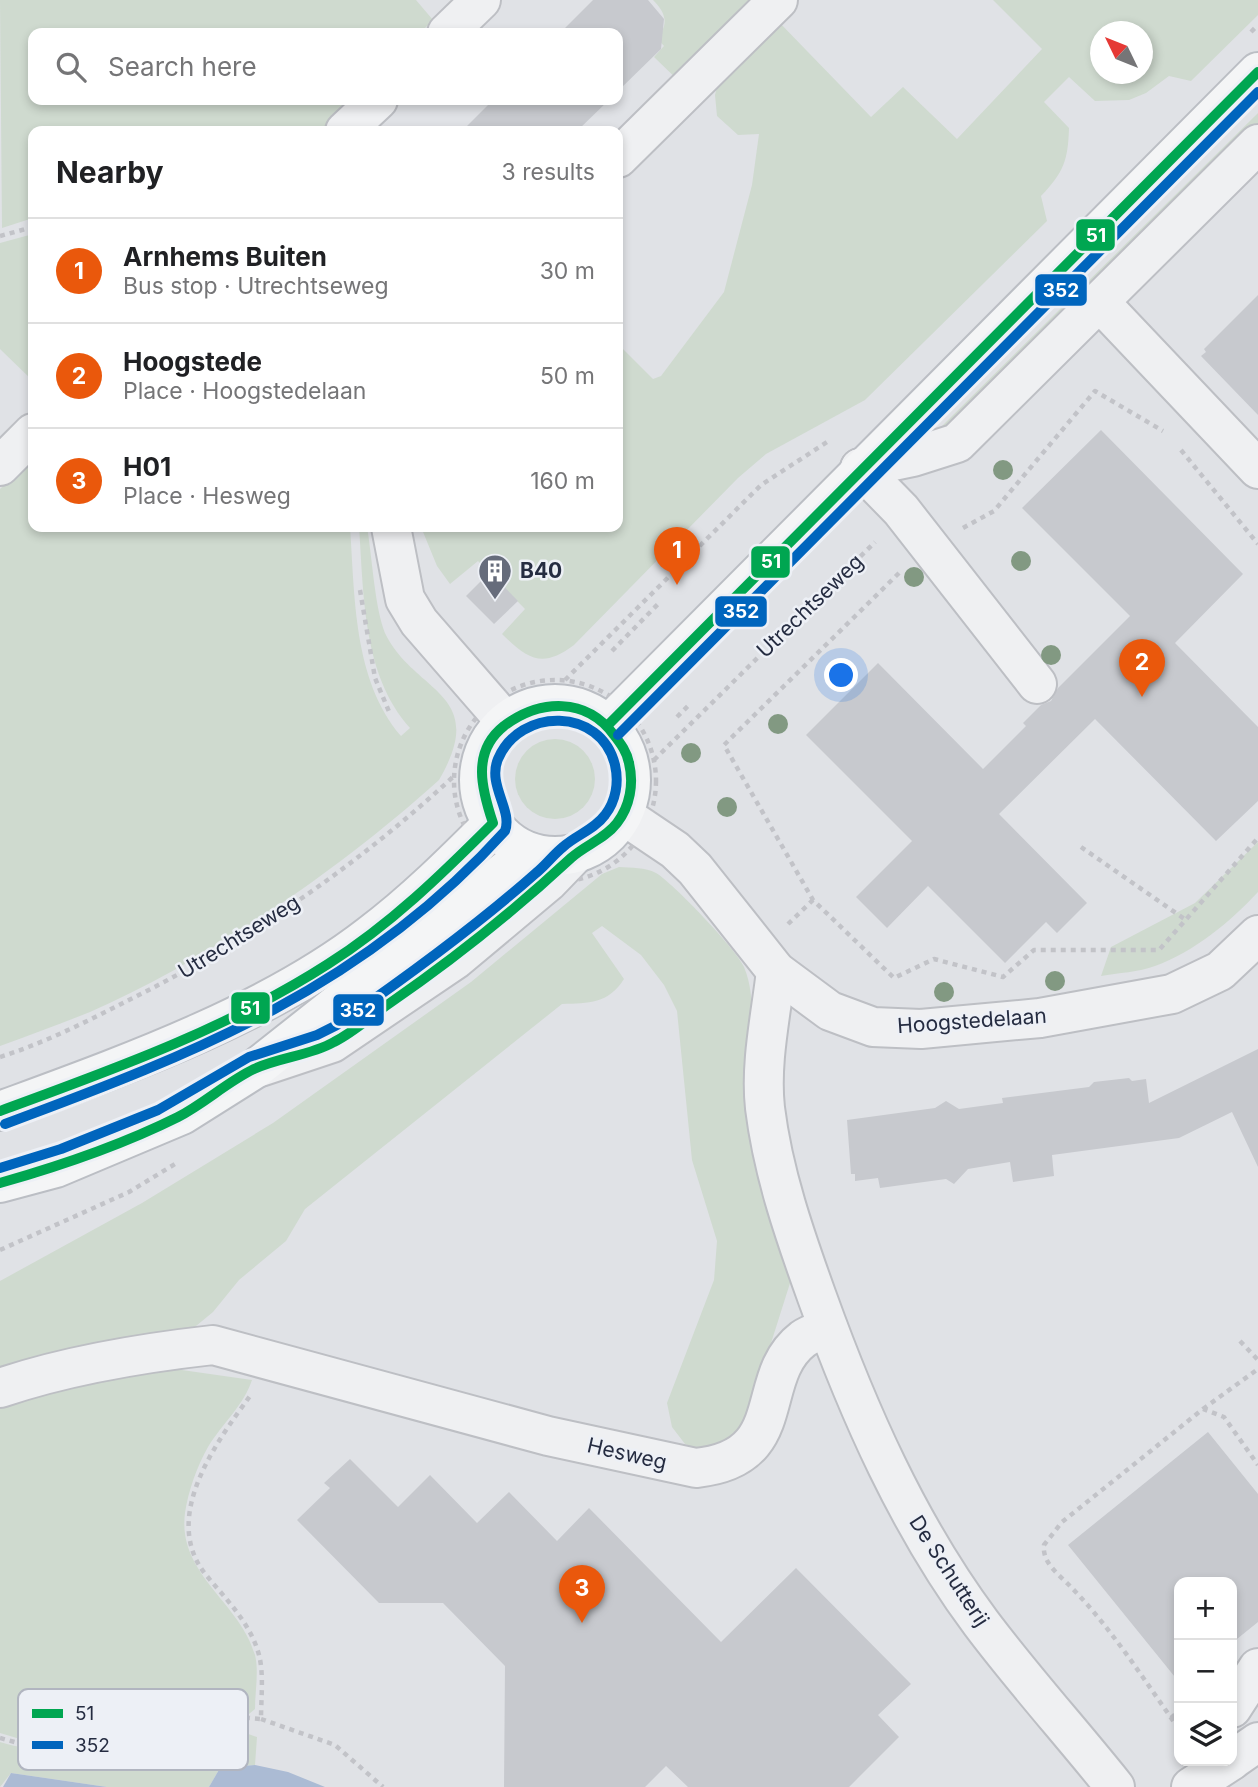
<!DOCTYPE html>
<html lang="en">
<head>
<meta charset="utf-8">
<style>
  body { margin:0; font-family:Inter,sans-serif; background:#f6f6f6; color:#202124 }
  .controls { position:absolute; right:21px; bottom:21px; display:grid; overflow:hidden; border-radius:14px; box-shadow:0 4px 10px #0003 }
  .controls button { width:63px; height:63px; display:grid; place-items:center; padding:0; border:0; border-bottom:2px solid #e0e0e0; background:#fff; color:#202124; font:35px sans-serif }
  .compass { position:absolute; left:1090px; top:21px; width:63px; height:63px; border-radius:50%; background:#fff; box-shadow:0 4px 10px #0003; rotate:313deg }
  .you { position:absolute; left:842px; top:676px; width:24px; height:24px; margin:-18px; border:5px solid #fff; border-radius:50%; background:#1a73e8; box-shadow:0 0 0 10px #1a73e833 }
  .badge { display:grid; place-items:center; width:46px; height:46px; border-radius:50%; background:#ea580c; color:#fff; font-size:23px; font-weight:700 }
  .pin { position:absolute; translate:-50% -58px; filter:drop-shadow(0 2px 4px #0008) }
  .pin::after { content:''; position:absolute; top:37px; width:24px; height:21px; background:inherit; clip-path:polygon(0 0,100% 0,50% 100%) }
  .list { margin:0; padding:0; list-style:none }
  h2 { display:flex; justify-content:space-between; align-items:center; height:91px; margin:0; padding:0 28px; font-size:30px }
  h2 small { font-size:23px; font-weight:400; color:#757577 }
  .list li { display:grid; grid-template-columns:46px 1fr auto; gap:21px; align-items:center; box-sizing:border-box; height:105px; padding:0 28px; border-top:2px solid #e0e0e0 }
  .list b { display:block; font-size:26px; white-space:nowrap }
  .list p { margin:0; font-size:23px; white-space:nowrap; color:#757577 }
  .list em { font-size:23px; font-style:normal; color:#757577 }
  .icon { flex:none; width:38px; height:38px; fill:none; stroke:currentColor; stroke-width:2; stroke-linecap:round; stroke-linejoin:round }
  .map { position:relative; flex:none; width:1258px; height:1787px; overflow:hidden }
  .search { position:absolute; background:#fff; box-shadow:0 4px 10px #0003; left:28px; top:28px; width:595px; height:77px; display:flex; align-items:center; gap:18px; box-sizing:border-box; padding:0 24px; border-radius:14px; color:#757577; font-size:26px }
  .panel { position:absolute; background:#fff; box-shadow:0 4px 10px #0003; left:28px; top:126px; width:595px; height:406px; border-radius:14px }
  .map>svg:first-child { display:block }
  .green { fill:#cfdacf; fill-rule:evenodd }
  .water { fill:#abbbd4 }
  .building { fill:#c7c9ce }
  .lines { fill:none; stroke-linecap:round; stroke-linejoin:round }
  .minor-casing { stroke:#bdbfc4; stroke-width:42 }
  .major-casing { stroke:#bbbec4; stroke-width:42 }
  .path { stroke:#c2c3c8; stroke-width:4.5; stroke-dasharray:5 5; stroke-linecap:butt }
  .minor { stroke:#eff0f2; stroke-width:38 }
  .major { stroke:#f4f5f6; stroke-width:38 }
  .bus-1-casing { stroke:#edf0f6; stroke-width:16 }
  .bus-2-casing { stroke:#edf0f6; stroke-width:16 }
  .bus-1 { stroke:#00a651; stroke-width:10 }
  .bus-2 { stroke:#0065bd; stroke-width:10 }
  .tree { fill:#829982 }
  .labels { text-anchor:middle; stroke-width:5; stroke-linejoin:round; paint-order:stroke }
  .poi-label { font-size:21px; font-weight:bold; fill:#252c41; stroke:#edf0f6; text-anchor:start }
  .street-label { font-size:21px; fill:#252c41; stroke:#edf0f6 }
  .key { fill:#edf0f6; stroke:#b1b5c0; stroke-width:2 }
  .key-label { font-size:19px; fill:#252c41 }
  .line-badge { stroke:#edf0f6; stroke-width:2.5 }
  .badge-label { font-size:19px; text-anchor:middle; font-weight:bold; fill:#fff }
</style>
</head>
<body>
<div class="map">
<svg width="1258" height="1787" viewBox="0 0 1258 1787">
  <rect width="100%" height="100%" fill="#e0e2e6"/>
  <!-- green -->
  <g class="green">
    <polygon points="0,0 416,0 433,20 420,33 33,33 33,100 352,100 320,131 33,131 33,218 2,228"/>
    <path d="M653 0H758L683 85 654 57 664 46 657 38C670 24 665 12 653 0Z"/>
    <path d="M993 0H1258V15L1191 81 1169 76 1146 93 1129 100 1095 101 1069 77 1044 102 1069 128C1068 160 1064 172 1041 196L1047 221 865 400 766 454 738 478 574 645C542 669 528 659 502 634L525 609 478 561 450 584 437 566 421 527H618V344L653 379 661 376 724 292 752 185 759 134 738 135 717 116 715 95 719 79 776 19 871 117 903 87 957 139 1042 49ZM1100 32H1142V74H1100Z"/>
    <polygon points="1258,113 1258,123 942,436 937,431"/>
    <polygon points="33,234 33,381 0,349 0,243"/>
    <path d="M33 457V527H350C355 596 353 680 401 736L410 728C362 674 364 594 359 527H367C372 554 375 615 387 637 418 694 489 694 439 780 343 867 209 960 90 1012 60 1024 30 1035 0 1046V489Z"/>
    <circle cx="555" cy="779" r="40"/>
    <path d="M1258 842V892C1230 922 1194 952 1155 966 1139 972 1118 973 1101 976L1111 947 1195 903Z"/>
    <path d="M619 867C632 868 645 867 656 873 672 882 738 951 744 967 752 986 752 1005 752 1026L791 1280 747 1419 731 1438 716 1448 700 1450 685 1444 672 1427 667 1403 714 1280 717 1241 692 1160 677 1011 664 985 641 955 602 926 592 933 624 979C608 1004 589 1003 562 1004L305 1209 286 1241 239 1280 213 1312 190 1331 0 1370V1281L142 1203 273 1123 471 982 602 874Z"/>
    <path d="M168 1368 252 1380C244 1405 222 1424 208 1447 197 1466 188 1492 185 1513 177 1574 240 1602 255 1655 259 1671 255 1692 255 1709L249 1714 214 1711 69 1744 30 1742 0 1733V1405L37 1392Z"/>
    <path d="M212 1721 257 1737 255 1765 220 1768 209 1787H107L11 1773 0 1787V1742C70 1764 142 1736 212 1721Z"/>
  </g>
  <!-- water -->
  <g class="water">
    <polygon points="255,1765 288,1772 325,1787 209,1787 220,1768"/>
    <polygon points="11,1773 107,1787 3,1787"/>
  </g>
  <!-- building -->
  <g class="building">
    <polygon points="593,0 648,0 664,19 661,49 618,91 618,33 560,33"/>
    <polygon points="493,100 609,100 577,131 462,131"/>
    <polygon points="1258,295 1258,415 1201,356 1206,352 1204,349"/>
    <polygon points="1101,430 1243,574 1175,643 1258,727 1258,801 1216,841 1095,719 999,814 1087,903 1057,933 1046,922 1005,963 928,886 887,928 856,897 912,841 806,735 878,663 983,769 1026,726 1023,723 1041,705 1051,701 1058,688 1130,616 1022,508"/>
    <polygon points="490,572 518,601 494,624 466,596"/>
    <polygon points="1258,1049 1258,1167 1232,1112 1179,1138 1052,1155 1054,1176 1013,1182 1010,1162 968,1169 954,1184 946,1179 880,1188 878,1178 855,1181 855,1174 851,1174 847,1120 935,1108 946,1101 959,1109 1003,1103 1002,1098 1089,1087 1094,1082 1129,1078 1132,1081 1146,1079 1149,1103"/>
    <polygon points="1208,1432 1258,1494 1258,1622 1232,1643 1232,1582 1179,1582 1179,1682 1068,1545"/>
    <polygon points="350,1459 398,1507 430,1475 477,1523 509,1492 557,1541 589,1508 721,1642 796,1568 911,1684 878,1715 899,1737 849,1787 688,1787 666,1766 645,1787 504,1787 505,1666 443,1603 379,1603 297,1520 330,1488 324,1483"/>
  </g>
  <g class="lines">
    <!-- minor casing -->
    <g class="minor-casing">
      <g id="minor">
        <polyline points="447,33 481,0"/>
        <polyline points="345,131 378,100"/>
        <polyline points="618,158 778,0"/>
        <polyline points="1110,313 1258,469"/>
        <polyline points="0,466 33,433"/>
        <polyline points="860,468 913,457 957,443 1258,144"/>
        <polyline points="860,468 901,510 1037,684"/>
        <polyline points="391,527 405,599 419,622 506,722"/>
        <polyline points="623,815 675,850 695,869 776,971 830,1011 873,1027 921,1029 1040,1018 1172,994 1220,971 1258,935"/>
        <path d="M776 971C771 1015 760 1063 765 1108 773 1173 795 1236 817 1297 858 1411 908 1525 981 1623 1023 1679 1071 1732 1115 1787"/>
        <polyline points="260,1067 332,1043 456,959 548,882 576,853"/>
        <path d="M0 1388C68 1365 141 1353 213 1345L548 1436 696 1468C793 1458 752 1378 803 1339 810 1334 820 1331 828 1328"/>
        <polyline points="1232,1708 1258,1668"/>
        <polyline points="1232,1760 1258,1742"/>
        <polyline points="1191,1787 1231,1761"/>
      </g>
    </g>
    <!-- major casing -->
    <g class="major-casing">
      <g id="major">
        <circle cx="555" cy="780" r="76"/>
        <polyline points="608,725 1258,72"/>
        <path d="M0 1111C122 1066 267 1015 370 935 414 902 454 862 493 823"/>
        <polyline points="0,1183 56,1168 182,1115 255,1069 529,852"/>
      </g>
    </g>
    <!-- path -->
    <g class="path">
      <polyline points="1251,32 1258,25"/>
      <polyline points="0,236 33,227"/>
      <polyline points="1181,450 1258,544"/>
      <polyline points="963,528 994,511 1095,391 1163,431"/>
      <polyline points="899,573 724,745 813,900 894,978 934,959 1003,977 1034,950 1159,950 1258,838"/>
      <polyline points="360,590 375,678 390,714"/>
      <polyline points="612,651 659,603"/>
      <polyline points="565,680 761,485 827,442"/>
      <circle cx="555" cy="781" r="101"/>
      <polyline points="677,717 691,703"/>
      <polyline points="654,760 875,542"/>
      <polyline points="1081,847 1186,920"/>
      <polyline points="788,924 813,900"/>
      <path d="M0 1057C44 1043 86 1022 127 1001 246 942 356 867 454 776"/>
      <polyline points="0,1250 129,1192 175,1164"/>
      <polyline points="1240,1341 1258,1360"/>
      <polyline points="1203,1409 1258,1369"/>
      <polyline points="1171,1718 1179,1711"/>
      <polyline points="261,1719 335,1745 383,1787"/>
      <path d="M1179 1729C1144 1680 1111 1627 1068 1584 1057 1573 1042 1562 1044 1545L1062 1522 1203 1409 1224 1417 1258 1465"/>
      <path d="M0 1738 29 1746 70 1748 212 1715 261 1719C261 1699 264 1674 259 1655 251 1624 226 1599 206 1575 160 1518 216 1443 250 1396"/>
    </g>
    <!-- minor -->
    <use href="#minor" class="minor"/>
    <!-- major -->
    <use href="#major" class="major"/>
    <!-- bus-1 casing -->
    <g class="bus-1-casing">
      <g id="bus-1">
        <polyline points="608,725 1258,72"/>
        <path d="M0 1111C112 1070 227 1029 328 964 390 925 442 874 493 823 482 790 471 752 504 726 540 699 586 697 614 735 621 744 627 752 629 763 634 784 630 806 617 823 605 839 585 845 571 858 514 911 454 959 390 1003 371 1016 354 1032 334 1042 309 1056 280 1057 254 1069 227 1082 205 1103 178 1117 122 1145 60 1166 0 1183"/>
      </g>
    </g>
    <!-- bus-2 casing -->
    <g class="bus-2-casing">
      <g id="bus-2">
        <polyline points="618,735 1258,92"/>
        <path d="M0 1168 61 1149 158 1110 249 1057 317 1035 337 1025C405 978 474 928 536 873 546 865 553 855 563 847 576 835 594 830 605 815 616 801 619 782 615 765 601 707 520 707 498 759 487 785 513 810 505 831 364 987 197 1053 5 1124"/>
      </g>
    </g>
    <!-- bus-1 -->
    <use href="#bus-1" class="bus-1"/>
    <!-- bus-2 -->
    <use href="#bus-2" class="bus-2"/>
  </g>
  <!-- trees -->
  <g class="tree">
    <circle cx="1003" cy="470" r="10"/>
    <circle cx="1021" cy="561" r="10"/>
    <circle cx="914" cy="577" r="10"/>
    <circle cx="1051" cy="655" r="10"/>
    <circle cx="778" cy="724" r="10"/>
    <circle cx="691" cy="753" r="10"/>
    <circle cx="727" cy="807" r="10"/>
    <circle cx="1055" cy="981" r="10"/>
    <circle cx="944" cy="992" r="10"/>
  </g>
  <!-- icons -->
  <defs>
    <g id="building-pin" transform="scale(1.75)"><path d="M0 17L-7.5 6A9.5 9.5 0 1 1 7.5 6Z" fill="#666c7b" stroke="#edf0f6"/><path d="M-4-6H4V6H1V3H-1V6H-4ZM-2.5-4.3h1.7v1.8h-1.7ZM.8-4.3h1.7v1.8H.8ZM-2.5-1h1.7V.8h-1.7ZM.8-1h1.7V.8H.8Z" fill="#fff"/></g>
  </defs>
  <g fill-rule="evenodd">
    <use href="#building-pin" x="495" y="571"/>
  </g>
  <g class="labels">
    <!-- poi labels -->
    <g class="poi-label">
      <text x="520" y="578">B40</text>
    </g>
    <!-- street labels -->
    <g class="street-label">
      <text transform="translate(810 606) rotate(-44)" y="7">Utrechtseweg</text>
      <text transform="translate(239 937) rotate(-32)" y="7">Utrechtseweg</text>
      <text transform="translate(972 1021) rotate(-4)" y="7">Hoogstedelaan</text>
      <text transform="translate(627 1454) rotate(13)" y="7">Hesweg</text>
      <text transform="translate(949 1571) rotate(57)" y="7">De Schutterij</text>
    </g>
  </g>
  <!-- legend -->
  <rect x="18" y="1689" width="230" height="81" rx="10" class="key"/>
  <rect x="32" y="1709" width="31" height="9" fill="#00a651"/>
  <rect x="32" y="1741" width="31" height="8" fill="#0065bd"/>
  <g class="key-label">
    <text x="75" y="1720">51</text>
    <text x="75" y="1752">352</text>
  </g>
  <g class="line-badge">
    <rect x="1075" y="218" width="41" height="34" rx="7" fill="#00a651"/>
    <rect x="1034" y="273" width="54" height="34" rx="7" fill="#0065bd"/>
    <rect x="750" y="545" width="41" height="34" rx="7" fill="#00a651"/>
    <rect x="714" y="595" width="54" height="33" rx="7" fill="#0065bd"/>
    <rect x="230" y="991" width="41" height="34" rx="7" fill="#00a651"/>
    <rect x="332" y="993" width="53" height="34" rx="7" fill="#0065bd"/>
  </g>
  <g class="badge-label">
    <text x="1096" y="242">51</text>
    <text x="1061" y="297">352</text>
    <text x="771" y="568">51</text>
    <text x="741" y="618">352</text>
    <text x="250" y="1015">51</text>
    <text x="358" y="1017">352</text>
  </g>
</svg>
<div class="controls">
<button>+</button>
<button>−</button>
<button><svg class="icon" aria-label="layers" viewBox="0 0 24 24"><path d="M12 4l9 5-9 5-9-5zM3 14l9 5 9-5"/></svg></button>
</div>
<svg class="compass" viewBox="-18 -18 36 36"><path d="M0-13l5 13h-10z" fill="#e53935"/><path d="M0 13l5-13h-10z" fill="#757577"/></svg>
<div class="you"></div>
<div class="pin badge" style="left:677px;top:585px">1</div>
<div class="pin badge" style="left:1142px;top:697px">2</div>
<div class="pin badge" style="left:582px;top:1623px">3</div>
<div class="search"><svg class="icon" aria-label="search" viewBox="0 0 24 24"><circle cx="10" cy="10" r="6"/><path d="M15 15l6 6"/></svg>Search here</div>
<section class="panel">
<h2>Nearby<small>3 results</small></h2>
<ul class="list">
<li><span class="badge">1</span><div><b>Arnhems Buiten</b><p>Bus stop · Utrechtseweg</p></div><em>30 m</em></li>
<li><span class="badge">2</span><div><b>Hoogstede</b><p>Place · Hoogstedelaan</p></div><em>50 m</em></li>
<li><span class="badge">3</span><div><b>H01</b><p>Place · Hesweg</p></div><em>160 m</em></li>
</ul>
</section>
</div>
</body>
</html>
